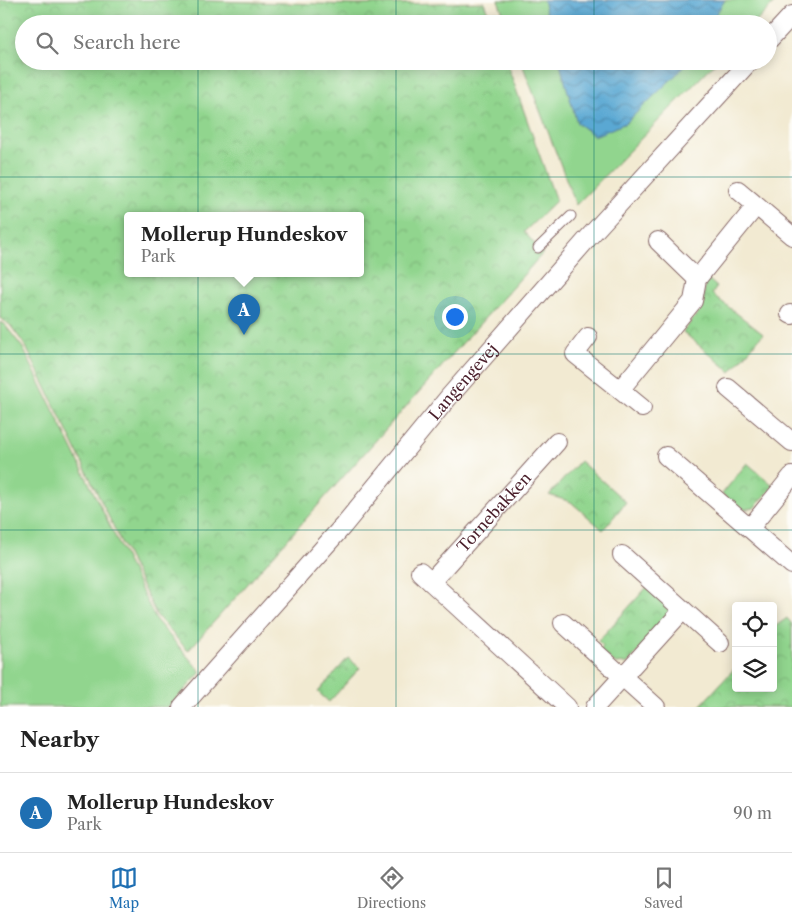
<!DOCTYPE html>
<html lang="en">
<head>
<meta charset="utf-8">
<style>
  body { margin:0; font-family:"Libre Caslon Text",serif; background:#f6f6f6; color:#222 }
  .controls { position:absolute; right:15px; bottom:15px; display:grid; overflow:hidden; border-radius:5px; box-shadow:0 2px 12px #0003 }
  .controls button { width:45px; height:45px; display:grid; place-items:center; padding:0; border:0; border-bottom:1px solid #e0e0e0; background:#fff; color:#222; font:25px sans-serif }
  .you { position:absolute; left:454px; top:316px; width:18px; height:18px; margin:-12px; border:4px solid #fff; border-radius:50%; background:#1a73e8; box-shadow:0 0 0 8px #1a73e833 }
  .badge { display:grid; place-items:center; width:32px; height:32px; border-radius:50%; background:#1f6fb2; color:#fff; font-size:16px; font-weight:700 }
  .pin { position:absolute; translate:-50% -41px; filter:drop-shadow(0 1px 2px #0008) }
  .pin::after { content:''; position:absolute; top:26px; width:18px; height:15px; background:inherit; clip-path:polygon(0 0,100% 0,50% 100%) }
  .popup { position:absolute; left:124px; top:212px; width:240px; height:65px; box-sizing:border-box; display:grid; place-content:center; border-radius:5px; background:#fff; filter:drop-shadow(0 1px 4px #0005); font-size:16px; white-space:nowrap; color:#767676 }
  .popup b { font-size:19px; color:#222 }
  .popup::after { content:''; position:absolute; left:50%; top:100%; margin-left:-10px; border:10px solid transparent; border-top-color:#fff }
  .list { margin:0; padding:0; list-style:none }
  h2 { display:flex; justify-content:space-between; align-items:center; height:65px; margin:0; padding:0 20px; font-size:21px }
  h2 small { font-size:16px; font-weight:400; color:#767676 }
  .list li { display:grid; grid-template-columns:32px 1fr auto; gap:15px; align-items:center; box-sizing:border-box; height:80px; padding:0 20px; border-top:1px solid #e0e0e0 }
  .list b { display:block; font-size:19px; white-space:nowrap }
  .list p { margin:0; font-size:16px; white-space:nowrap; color:#767676 }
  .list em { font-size:16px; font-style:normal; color:#767676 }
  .icon { flex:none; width:28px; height:28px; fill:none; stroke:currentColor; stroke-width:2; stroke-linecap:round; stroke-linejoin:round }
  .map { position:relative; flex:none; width:792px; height:707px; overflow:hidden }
  .search { position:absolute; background:#fff; box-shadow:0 2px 12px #0003; left:15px; right:15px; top:15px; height:55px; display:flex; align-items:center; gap:12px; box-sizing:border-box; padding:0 18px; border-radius:28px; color:#767676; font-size:19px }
  .sheet { height:145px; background:#fff }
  nav { display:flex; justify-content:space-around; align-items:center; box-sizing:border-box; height:70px; border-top:1px solid #e0e0e0; background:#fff; font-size:14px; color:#767676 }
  nav a { display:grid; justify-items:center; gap:2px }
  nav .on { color:#1f6fb2 }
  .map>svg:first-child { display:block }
  .grass { fill:#91d58e; stroke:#6e7a5c }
  .park { fill:url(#park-crowns); stroke:#6e7a5c; fill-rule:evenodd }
  .water { fill:url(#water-waves); stroke:#52647f }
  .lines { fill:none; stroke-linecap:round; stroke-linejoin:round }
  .lane-casing { stroke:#856665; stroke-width:11 }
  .street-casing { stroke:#856665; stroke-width:20 }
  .lane { stroke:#fff; stroke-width:9 }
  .street { stroke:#fff; stroke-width:18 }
  .grid { fill:none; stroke:#0f766e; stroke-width:1; stroke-opacity:0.55 }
  .labels { text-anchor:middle; stroke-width:4; stroke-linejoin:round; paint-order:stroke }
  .street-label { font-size:16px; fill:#4a1f2b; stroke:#fdfcf7 }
</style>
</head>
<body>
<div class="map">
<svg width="792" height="707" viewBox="0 0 792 707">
  <defs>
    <pattern id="park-crowns" width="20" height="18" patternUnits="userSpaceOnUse" patternTransform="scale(1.25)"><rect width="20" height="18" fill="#91d58e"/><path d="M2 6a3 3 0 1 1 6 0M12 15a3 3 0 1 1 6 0" fill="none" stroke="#7fb67b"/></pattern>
    <pattern id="water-waves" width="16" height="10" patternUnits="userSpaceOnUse" patternTransform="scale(1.25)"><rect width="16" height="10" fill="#5aa8d3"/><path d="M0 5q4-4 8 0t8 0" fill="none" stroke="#4c88ab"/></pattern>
  </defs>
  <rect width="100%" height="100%" fill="#fdfcf7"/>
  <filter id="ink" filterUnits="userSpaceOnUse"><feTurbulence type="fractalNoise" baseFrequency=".02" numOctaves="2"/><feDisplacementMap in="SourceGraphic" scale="10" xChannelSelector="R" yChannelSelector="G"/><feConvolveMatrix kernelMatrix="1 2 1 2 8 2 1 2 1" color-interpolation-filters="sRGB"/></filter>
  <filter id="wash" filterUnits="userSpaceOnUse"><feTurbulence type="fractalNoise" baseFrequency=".0096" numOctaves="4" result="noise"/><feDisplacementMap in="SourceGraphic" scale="20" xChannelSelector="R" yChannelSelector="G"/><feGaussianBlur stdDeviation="1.12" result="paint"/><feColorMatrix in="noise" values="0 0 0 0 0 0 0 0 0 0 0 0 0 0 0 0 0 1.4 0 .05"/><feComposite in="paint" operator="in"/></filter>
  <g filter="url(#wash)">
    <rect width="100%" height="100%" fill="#f2ead2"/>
    <!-- grass -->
    <g class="grass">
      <polygon points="498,0 777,0 754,24 507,24"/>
      <polygon points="521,61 717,61 576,205"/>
      <polygon points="0,322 5,325 23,348 156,620 201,672 169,707 0,707"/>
    </g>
    <!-- park -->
    <g class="park">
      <path d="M0 0H179L356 5 484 2 492 24H24V61H506L556 201 524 232 543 253 188 651 157 616 25 345 10 325 0 318ZM128 216H360V274H128Z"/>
      <polygon points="709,280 717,287 712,294 763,334 731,372 683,332 703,306 705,284"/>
      <polygon points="580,461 626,502 603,530 571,502 549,495"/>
      <polygon points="747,463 774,486 754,508 741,510 722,494"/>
      <polygon points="648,586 668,603 670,615 628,663 616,664 600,651 603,646 598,641"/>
      <polygon points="787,618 792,624 792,707 699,707 736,667 736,688 773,688 773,628"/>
      <polygon points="348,658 360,668 329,702 318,692"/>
    </g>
    <!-- water -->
    <g class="water">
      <polygon points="543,0 725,0 710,24 549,24"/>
      <polygon points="559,61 687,61 683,68 626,123 594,136 577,123"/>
    </g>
  </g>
  <g filter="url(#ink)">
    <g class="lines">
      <!-- lane casing -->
      <g class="lane-casing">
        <polyline id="lane" points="538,248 571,216"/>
      </g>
      <!-- street casing -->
      <g class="street-casing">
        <g id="street">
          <polyline points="768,41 792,15"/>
          <polyline points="738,190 792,236"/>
          <polyline points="658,241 697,279"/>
          <polyline points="790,314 792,315"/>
          <polyline points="588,337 575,354 620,390"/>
          <polyline points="728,388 792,442"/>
          <polyline points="642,408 620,390 693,301 697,279 756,206"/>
          <polyline points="666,456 792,565"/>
          <polyline points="750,528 792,476"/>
          <polyline points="622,555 720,643"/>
          <polyline points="420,572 567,707"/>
          <path id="s1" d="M431 582 557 442"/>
          <polyline points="563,623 656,707"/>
          <path id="s2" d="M182 707 343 526 448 398 589 237 750 61"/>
          <polyline points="595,707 683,610"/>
        </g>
      </g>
      <!-- lane -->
      <use href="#lane" class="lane"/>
      <!-- street -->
      <use href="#street" class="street"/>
    </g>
  </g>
  <!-- grid -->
  <path class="grid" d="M198 0V24M396 0V24M594 0V24M198 61V707M396 61V707M594 61V707M0 177H792M0 354H792M0 530H792"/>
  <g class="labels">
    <!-- street labels -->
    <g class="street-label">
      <text dy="6" stroke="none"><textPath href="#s2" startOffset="430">Langengevej</textPath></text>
      <text dy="6" stroke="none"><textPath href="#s1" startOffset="94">Tornebakken</textPath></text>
    </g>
  </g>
</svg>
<div class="controls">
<button><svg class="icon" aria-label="locate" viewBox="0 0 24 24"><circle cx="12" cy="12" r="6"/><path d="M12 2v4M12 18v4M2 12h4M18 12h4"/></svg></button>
<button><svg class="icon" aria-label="layers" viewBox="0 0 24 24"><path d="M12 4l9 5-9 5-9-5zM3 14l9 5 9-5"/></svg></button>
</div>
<div class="you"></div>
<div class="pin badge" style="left:244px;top:335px">A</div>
<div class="popup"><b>Mollerup Hundeskov</b>Park</div>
<div class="search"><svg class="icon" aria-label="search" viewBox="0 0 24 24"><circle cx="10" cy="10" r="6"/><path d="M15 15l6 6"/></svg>Search here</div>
</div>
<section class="sheet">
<h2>Nearby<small></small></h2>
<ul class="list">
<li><span class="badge">A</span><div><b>Mollerup Hundeskov</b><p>Park</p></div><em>90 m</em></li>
</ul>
</section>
<nav>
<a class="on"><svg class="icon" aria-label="map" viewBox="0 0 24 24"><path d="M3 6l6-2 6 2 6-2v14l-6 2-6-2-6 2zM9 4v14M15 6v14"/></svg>Map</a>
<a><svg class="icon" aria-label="directions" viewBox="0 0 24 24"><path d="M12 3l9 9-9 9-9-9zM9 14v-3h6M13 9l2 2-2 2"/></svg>Directions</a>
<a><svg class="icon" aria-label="saved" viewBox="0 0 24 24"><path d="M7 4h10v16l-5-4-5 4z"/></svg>Saved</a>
</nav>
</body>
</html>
